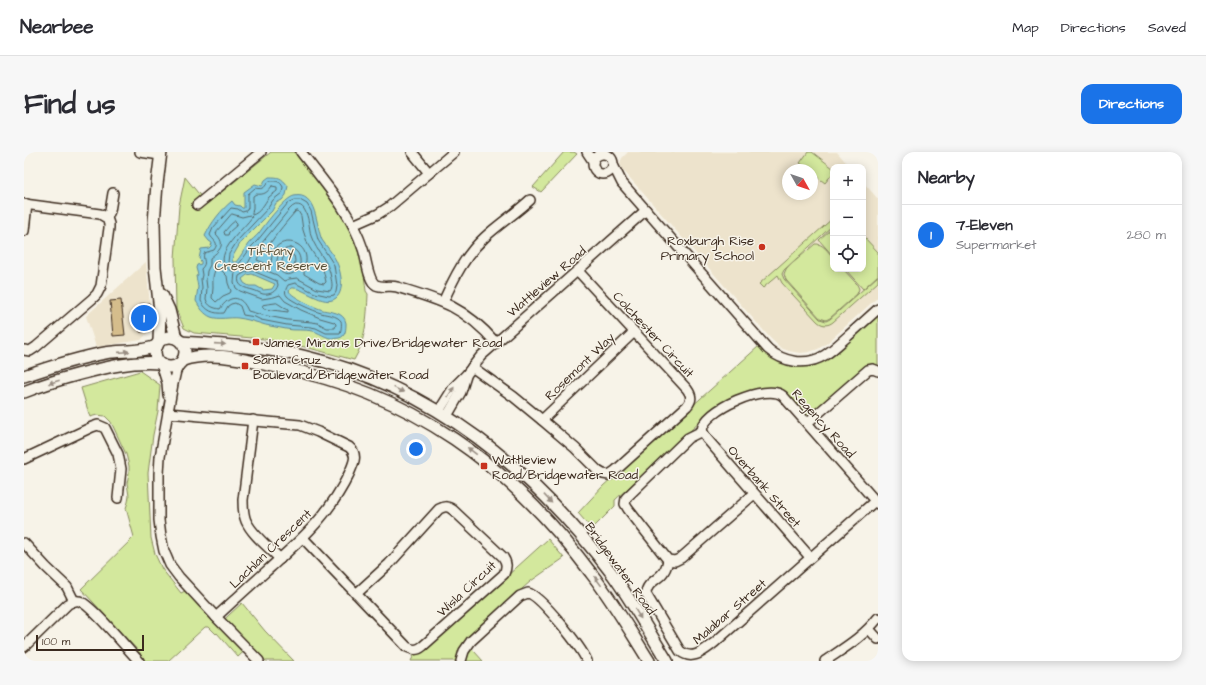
<!DOCTYPE html>
<html lang="en">
<head>
<meta charset="utf-8">
<style>
  body { margin:0; font-family:"Architects Daughter",sans-serif; background:#f7f7f7; color:#2b2b33 }
  .controls { position:absolute; right:12px; top:12px; display:grid; overflow:hidden; border-radius:8px; box-shadow:0 2px 10px #0003 }
  .controls button { width:36px; height:36px; display:grid; place-items:center; padding:0; border:0; border-bottom:1px solid #e1e1e2; background:#fff; color:#2b2b33; font:20px sans-serif }
  .compass { position:absolute; left:758px; top:12px; width:36px; height:36px; border-radius:50%; background:#fff; box-shadow:0 2px 10px #0003; rotate:130deg }
  .scale { position:absolute; left:12px; bottom:10px; width:108px; box-sizing:border-box; padding-left:4px; border:2px solid #3b2a1e; border-top:0; font-size:11px; line-height:14px; white-space:nowrap; color:#3b2a1e; -webkit-text-stroke:3px #f7f3e8; paint-order:stroke }
  .you { position:absolute; left:392px; top:297px; width:14px; height:14px; margin:-10px; border:3px solid #fff; border-radius:50%; background:#1a73e8; box-shadow:0 0 0 6px #1a73e833 }
  .badge { display:grid; place-items:center; width:26px; height:26px; border-radius:50%; background:#1a73e8; color:#fff; font-size:13px; font-weight:700 }
  .pin { position:absolute; translate:-50% -50%; border:2px solid #fff; box-shadow:0 1px 4px #0006 }
  .list { margin:0; padding:0; list-style:none }
  h2 { display:flex; justify-content:space-between; align-items:center; height:52px; margin:0; padding:0 16px; font-size:17px }
  h2 small { font-size:13px; font-weight:400; color:#7c7c81 }
  .list li { display:grid; grid-template-columns:26px 1fr auto; gap:12px; align-items:center; box-sizing:border-box; height:60px; padding:0 16px; border-top:1px solid #e1e1e2 }
  .list b { display:block; font-size:15px; white-space:nowrap }
  .list p { margin:0; font-size:13px; white-space:nowrap; color:#7c7c81 }
  .list em { font-size:13px; font-style:normal; color:#7c7c81 }
  .icon { flex:none; width:22px; height:22px; fill:none; stroke:currentColor; stroke-width:2; stroke-linecap:round; stroke-linejoin:round }
  .map { position:relative; flex:none; width:854px; height:509px; overflow:hidden; border-radius:12px }
  header { display:flex; align-items:center; gap:24px; box-sizing:border-box; height:56px; padding:0 20px; background:#fff; border-bottom:1px solid #e1e1e2 }
  header strong { font-size:19px }
  nav { display:flex; gap:22px; margin-inline-start:auto; font-size:14px }
  .intro { display:flex; align-items:center; justify-content:space-between; box-sizing:border-box; height:96px; padding:0 24px }
  h1 { margin:0; font-size:28px }
  .button { padding:10px 18px; border-radius:12px; background:#1a73e8; color:#fff; font-size:14px; font-weight:700 }
  main { display:flex; gap:24px; padding:0 24px }
  aside { flex:1; background:#fff; border-radius:12px; box-shadow:0 2px 10px #0003 }
  .map>svg:first-child { display:block }
  .built { fill:#ede3cc; fill-rule:evenodd }
  .green { fill:#d3e89d; stroke:#87895e }
  .water { fill:#80c9e1; stroke:#648993; fill-rule:evenodd }
  .lines { fill:none; stroke-linecap:round; stroke-linejoin:round }
  .shore { stroke:#576a6c; stroke-width:1 }
  .building { fill:#d5bd8c; stroke:#3b2a1e }
  .minor-casing { stroke:#3b2a1e; stroke-width:12 }
  .tertiary-casing { stroke:#3b2a1e; stroke-width:14 }
  .minor { stroke:#f7f3e8; stroke-width:9 }
  .tertiary { stroke:#f7f3e8; stroke-width:11 }
  .oneway { fill:#998e83 }
  .poi-dot { fill:#c8321e; stroke:#f7f3e8; stroke-width:1.5 }
  .labels { text-anchor:middle; stroke-width:3; stroke-linejoin:round; paint-order:stroke }
  .poi-label { font-size:13px; fill:#3b2a1e; stroke:#f7f3e8; text-anchor:start }
  .park-label { font-size:13px; fill:#595037; stroke:#f7f3e8 }
  .street-label { font-size:13px; fill:#3b2a1e; stroke:#f7f3e8 }
</style>
</head>
<body>
<header>
<strong>Nearbee</strong>
<nav><a>Map</a><a>Directions</a><a>Saved</a></nav>
</header>
<div class="intro"><h1>Find us</h1><a class="button">Directions</a></div>
<main>
<div class="map">
<svg width="854" height="509" viewBox="0 0 854 509">
  <rect width="100%" height="100%" fill="#f7f3e8"/>
  <filter id="ink" filterUnits="userSpaceOnUse"><feTurbulence type="fractalNoise" baseFrequency=".025" numOctaves="2"/><feDisplacementMap in="SourceGraphic" scale="8" xChannelSelector="R" yChannelSelector="G"/><feConvolveMatrix kernelMatrix="1 2 1 2 8 2 1 2 1" color-interpolation-filters="sRGB"/></filter>
  <g filter="url(#ink)">
    <!-- built -->
    <g class="built">
      <path d="M604 0H813L826 15H809V117H839V30L854 47V145L803 191 794 197 785 200 776 201 765 199 757 196 747 187 598 17 596 11 598 6ZM764 18H788V42H764Z"/>
      <polygon points="122,110 128,176 117,188 72,195 62,164"/>
    </g>
    <!-- green -->
    <g class="green">
      <path d="M247 0H270C291 27 315 54 329 86 337 103 340 121 342 139L344 142C343 165 342 188 330 208L281 195 240 187 170 181 160 176 152 157 151 106 155 54 161 25 183 52Z"/>
      <polygon points="540,0 550,0 553,2 517,40 509,35"/>
      <polygon points="784,0 788,0 809,16 809,21 801,31 788,21 788,18 785,18 776,11"/>
      <path d="M809 66V73L760 118 758 122 760 127 796 167 802 169 806 167 854 124V130L809 170C804 174 798 174 793 169L758 131 754 123 739 136 735 132Z"/>
      <polygon points="809,75 809,104 795,88"/>
      <polygon points="839,84 854,100 854,123 839,137 821,117 839,117"/>
      <path d="M791 92C799 91 804 100 809 105V117H819L833 132 835 137 833 142 806 166 802 168 796 166 762 128 760 122 762 117Z"/>
      <path d="M854 162V215L790 260C786 262 784 263 779 260 774 254 765 241 758 238 747 232 712 243 701 249 698 251 694 253 691 256L591 348V354L568 377 554 361 579 334 735 194C748 207 761 214 779 214Z"/>
      <polygon points="116,219 136,233 134,259 129,283 124,321 127,386 131,402 138,417 157,441 161,439 193,474 218,451 241,479 270,509 242,509 227,493 214,505 193,481 192,482 185,475 181,475 144,509 110,509 117,502 57,437 110,385 102,356 104,350 105,344 103,331 105,321 105,314 102,302 87,270 81,264 73,263 66,265 57,236"/>
      <polygon points="524,387 540,406 507,429 446,483 441,489 459,509 435,509 433,507 432,509 387,509 390,503 398,501"/>
    </g>
    <!-- water -->
    <path class="water" d="M245 25C255 25 257 25 264 34L262 43 258 48 252 51 248 59 217 90 209 104 208 108 209 110H212C217 104 220 98 224 92 227 88 232 85 235 81 241 72 261 46 270 44 293 39 292 75 298 88 302 94 307 99 310 105 316 114 322 138 312 146 300 156 278 134 267 136L265 139C268 145 292 156 299 158 307 160 320 160 322 171 322 176 322 185 315 186 303 188 299 182 289 179 280 177 271 179 262 177 253 175 243 174 235 171 228 169 222 167 214 166 206 165 195 168 187 165 180 162 176 156 172 149L174 135 172 124 174 123 172 116 173 113 177 112V109L175 107 177 97 185 96 187 94 188 91 185 89 181 84C187 71 197 58 208 49L211 53 216 54 218 56H220V40L231 32 238 34 241 28ZM228 122 251 132 248 137 239 138 232 134H225L220 131 218 127 223 123Z"/>
    <g class="lines">
      <!-- shore -->
      <g class="shore">
        <path d="M246 29C253 29 256 29 259 35L258 41 249 48 244 56 214 88 205 102 204 110 208 114 215 112 228 94 233 89 264 51 271 48H276L283 52 287 59 294 88 310 113 313 134 312 140 310 143 305 144 291 141 271 131 264 133C262 137 260 140 263 144 267 149 290 159 297 161 303 163 313 163 317 169 318 172 317 179 316 181H302L292 176 287 175 263 173 237 168 231 165 219 163 216 154 211 151 207 152 204 154 200 161C190 162 182 159 177 149L178 135 177 127 178 123 177 117C184 110 178 109 180 101L190 98C196 90 189 89 186 83L189 76 207 56 214 57 218 60 222 59 224 56V42L231 36C243 38 238 35 246 29Z"/>
        <path d="M248 34 253 35V39C251 41 247 43 245 45 240 52 236 61 228 63V61L229 56V44L232 42C240 43 243 41 248 34Z"/>
        <path d="M272 53C276 53 278 54 280 57 285 65 285 75 287 84 293 101 305 109 307 126 308 131 309 135 306 139L293 137 273 126 265 127 260 129 253 123 231 114H224L223 113 232 97 237 92 264 59 268 55Z"/>
        <path d="M274 59 277 64 279 78 284 93 299 117 302 130 300 132 295 131 280 122C280 115 284 109 281 101 276 88 257 86 250 98 247 103 248 109 246 113L233 108C235 101 242 96 247 90 254 80 263 69 271 60Z"/>
        <path d="M208 62 218 65 226 63 228 65C221 76 188 102 203 116 205 118 209 119 211 120L210 130 212 136 216 139 238 147 250 145 256 143 261 149 277 158 296 166 310 170 312 172 311 176H303L294 171 288 170 264 168 238 163 224 159C217 142 205 143 196 157 189 156 184 154 182 147L183 136 182 128 183 119 186 113V106C195 99 203 93 192 82L193 79Z"/>
        <path d="M211 69 213 71V73L205 80 204 83H201L200 80C203 77 207 71 211 69Z"/>
        <path d="M266 96C274 98 277 104 276 113 275 116 274 118 271 120 254 132 243 99 266 96Z"/>
        <path d="M266 101 270 104C272 110 271 116 264 117L259 115 258 109 260 103Z"/>
        <path d="M194 115 203 124 204 131 207 139 206 141 199 144 192 150 188 146C188 143 189 139 189 136 189 127 188 125 192 116Z"/>
        <path d="M229 119 253 129 254 133C252 140 246 143 239 142 235 141 233 139 229 138 222 136 212 135 215 124L222 120Z"/>
        <polygon points="253,151 264,158 264,160 240,157 238,155 239,153"/>
      </g>
    </g>
    <!-- building -->
    <g class="building">
      <polygon points="97,148 101,183 89,184 86,149"/>
      <polygon points="125,151 127,172 120,180 116,180 114,161 115,160 116,152"/>
    </g>
    <g class="lines">
      <!-- minor casing -->
      <g class="minor-casing">
        <g id="minor">
          <polyline points="116,0 136,3"/>
          <path d="M277 0C300 30 327 60 339 97 342 105 344 129 352 133 359 136 367 133 373 135 417 148 441 155 472 191"/>
          <polyline points="388,0 405,21"/>
          <polyline points="563,0 569,9"/>
          <circle cx="579" cy="12" r="10"/>
          <path d="M589 13 598 31 744 197C759 210 782 215 801 203 809 198 817 190 824 184 834 175 844 166 854 157"/>
          <polyline points="0,52 76,62 83,66"/>
          <polyline points="173,53 237,0"/>
          <polyline points="329,73 354,62 365,55 430,0"/>
          <polyline points="0,79 3,52"/>
          <path d="M419 150C430 126 441 103 461 85 475 72 492 61 506 48"/>
          <polyline points="0,198 6,199 12,195 68,147 73,142 77,134 85,76 85,72 83,66 86,59 89,41"/>
          <polyline points="157,210 152,219 149,232 136,305 135,322 135,368 137,384 140,399 146,413 155,425 192,465 235,509"/>
          <polyline points="137,212 143,231 144,243"/>
          <path d="M448 215 490 245 518 268 551 296 574 319 579 322 585 323 591 319 663 254C668 248 668 244 663 237L554 119"/>
          <polyline points="415,259 430,235 442,223 457,204 622,58"/>
          <path d="M144 261 276 273 294 280 325 295C335 303 329 312 325 322 305 363 280 385 247 415 228 432 210 448 192 465"/>
          <polyline points="423,264 437,240 442,224"/>
          <path d="M229 268 219 348C219 355 219 362 222 369 229 384 245 395 256 407"/>
          <polyline points="518,268 610,180"/>
          <polyline points="783,271 844,218 849,217 854,219"/>
          <polyline points="678,279 664,286 602,346 601,352 604,357 640,403 644,408 651,409 657,406 730,342"/>
          <path d="M678 279C678 258 744 230 759 244L854 352"/>
          <polyline points="678,279 683,287 786,405"/>
          <polyline points="0,307 68,275 74,273 81,276 94,302 97,317 94,346"/>
          <path d="M279 386 383 495C389 498 393 499 399 494L480 422C483 415 483 411 479 405L429 358C424 354 421 354 415 357L365 412 332 442"/>
          <polyline points="0,391 22,415 43,435 50,449"/>
          <path d="M644 408C643 414 641 419 637 423 631 429 622 432 622 442L656 499C668 509 678 500 690 491L851 349"/>
          <polyline points="845,477 854,487"/>
          <path d="M0 495 44 452C48 450 51 448 55 449 66 451 105 499 115 509"/>
          <path d="M437 509 440 499 447 489 496 444 504 441C517 444 557 495 563 509"/>
          <path d="M801 509C820 496 839 485 854 466"/>
        </g>
      </g>
      <!-- tertiary casing -->
      <g class="tertiary-casing">
        <g id="tertiary">
          <polyline points="138,143 145,158 152,186"/>
          <circle cx="146" cy="200" r="15"/>
          <polyline points="135,190 136,159 131,115 130,71 133,32 137,0"/>
          <path d="M157 190C198 193 239 195 279 204 410 235 509 317 589 423 609 451 625 480 643 509"/>
          <path d="M159 208C189 198 224 209 254 215 387 240 487 314 567 421 589 449 606 479 625 509"/>
          <path d="M0 224C26 215 53 206 81 201 98 198 115 201 133 194"/>
          <path d="M0 240C18 233 37 227 56 222 83 215 107 209 135 211"/>
        </g>
      </g>
      <!-- minor -->
      <use href="#minor" class="minor"/>
      <!-- tertiary -->
      <use href="#tertiary" class="tertiary"/>
    </g>
    <!-- one-way arrows -->
    <defs><path id="oneway-solid" d="M-6-.8H1V-3.2L6.5 0L1 3.2V.8H-6Z"/></defs>
    <g class="oneway">
      <use href="#oneway-solid" transform="translate(196 192) rotate(4)"/>
      <use href="#oneway-solid" transform="translate(100 200) rotate(-4)"/>
      <use href="#oneway-solid" transform="translate(30 230) rotate(163)"/>
      <use href="#oneway-solid" transform="translate(375 238) rotate(26)"/>
      <use href="#oneway-solid" transform="translate(427 240) rotate(-57)"/>
      <use href="#oneway-solid" transform="translate(448 299) rotate(-143)"/>
      <use href="#oneway-solid" transform="translate(524 347) rotate(47)"/>
      <use href="#oneway-solid" transform="translate(574 429) rotate(-126)"/>
      <use href="#oneway-solid" transform="translate(614 462) rotate(58)"/>
    </g>
  </g>
  <!-- markers -->
  <g class="poi-dot">
    <circle cx="738" cy="95" r="4"/>
    <rect x="228" y="186" width="8" height="8" rx="2"/>
    <rect x="217" y="210" width="8" height="8" rx="2"/>
    <rect x="456" y="310" width="8" height="8" rx="2"/>
  </g>
  <g class="labels">
    <!-- poi labels -->
    <g class="poi-label">
      <text x="730" y="93" text-anchor="end">Roxburgh Rise<tspan x="730" dy="15">Primary School</tspan></text>
      <text x="240" y="195">James Mirams Drive/Bridgewater Road</text>
      <text x="229" y="212">Santa Cruz<tspan x="229" dy="15">Boulevard/Bridgewater Road</tspan></text>
      <text x="468" y="312">Wattleview<tspan x="468" dy="15">Road/Bridgewater Road</tspan></text>
    </g>
    <!-- park labels -->
    <g class="park-label">
      <text x="247" y="103">Tiffany<tspan x="247" dy="15">Crescent Reserve</tspan></text>
    </g>
    <!-- street labels -->
    <g class="street-label">
      <text transform="translate(522 129) rotate(-41)" y="5">Wattleview Road</text>
      <text transform="translate(630 182) rotate(47)" y="5">Colchester Circuit</text>
      <text transform="translate(555 214) rotate(-44)" y="5">Rosemont Way</text>
      <text transform="translate(800 271) rotate(48)" y="5">Regency Road</text>
      <text transform="translate(741 334) rotate(49)" y="5">Overbank Street</text>
      <text transform="translate(246 396) rotate(-44)" y="5">Lachlan Crescent</text>
      <text transform="translate(597 416) rotate(54)" y="5">Bridgewater Road</text>
      <text transform="translate(442 436) rotate(-43)" y="5">Wisla Circuit</text>
      <text transform="translate(705 459) rotate(-41)" y="5">Malabar Street</text>
    </g>
  </g>
</svg>
<div class="controls">
<button>+</button>
<button>−</button>
<button><svg class="icon" aria-label="locate" viewBox="0 0 24 24"><circle cx="12" cy="12" r="6"/><path d="M12 2v4M12 18v4M2 12h4M18 12h4"/></svg></button>
</div>
<svg class="compass" viewBox="-18 -18 36 36"><path d="M0-13l5 13h-10z" fill="#e53935"/><path d="M0 13l5-13h-10z" fill="#7c7c81"/></svg>
<div class="scale">100 m</div>
<div class="you"></div>
<div class="pin badge" style="left:120px;top:166px">1</div>
</div>
<aside>
<h2>Nearby<small></small></h2>
<ul class="list">
<li><span class="badge">1</span><div><b>7-Eleven</b><p>Supermarket</p></div><em>280 m</em></li>
</ul>
</aside>
</main>
</body>
</html>
